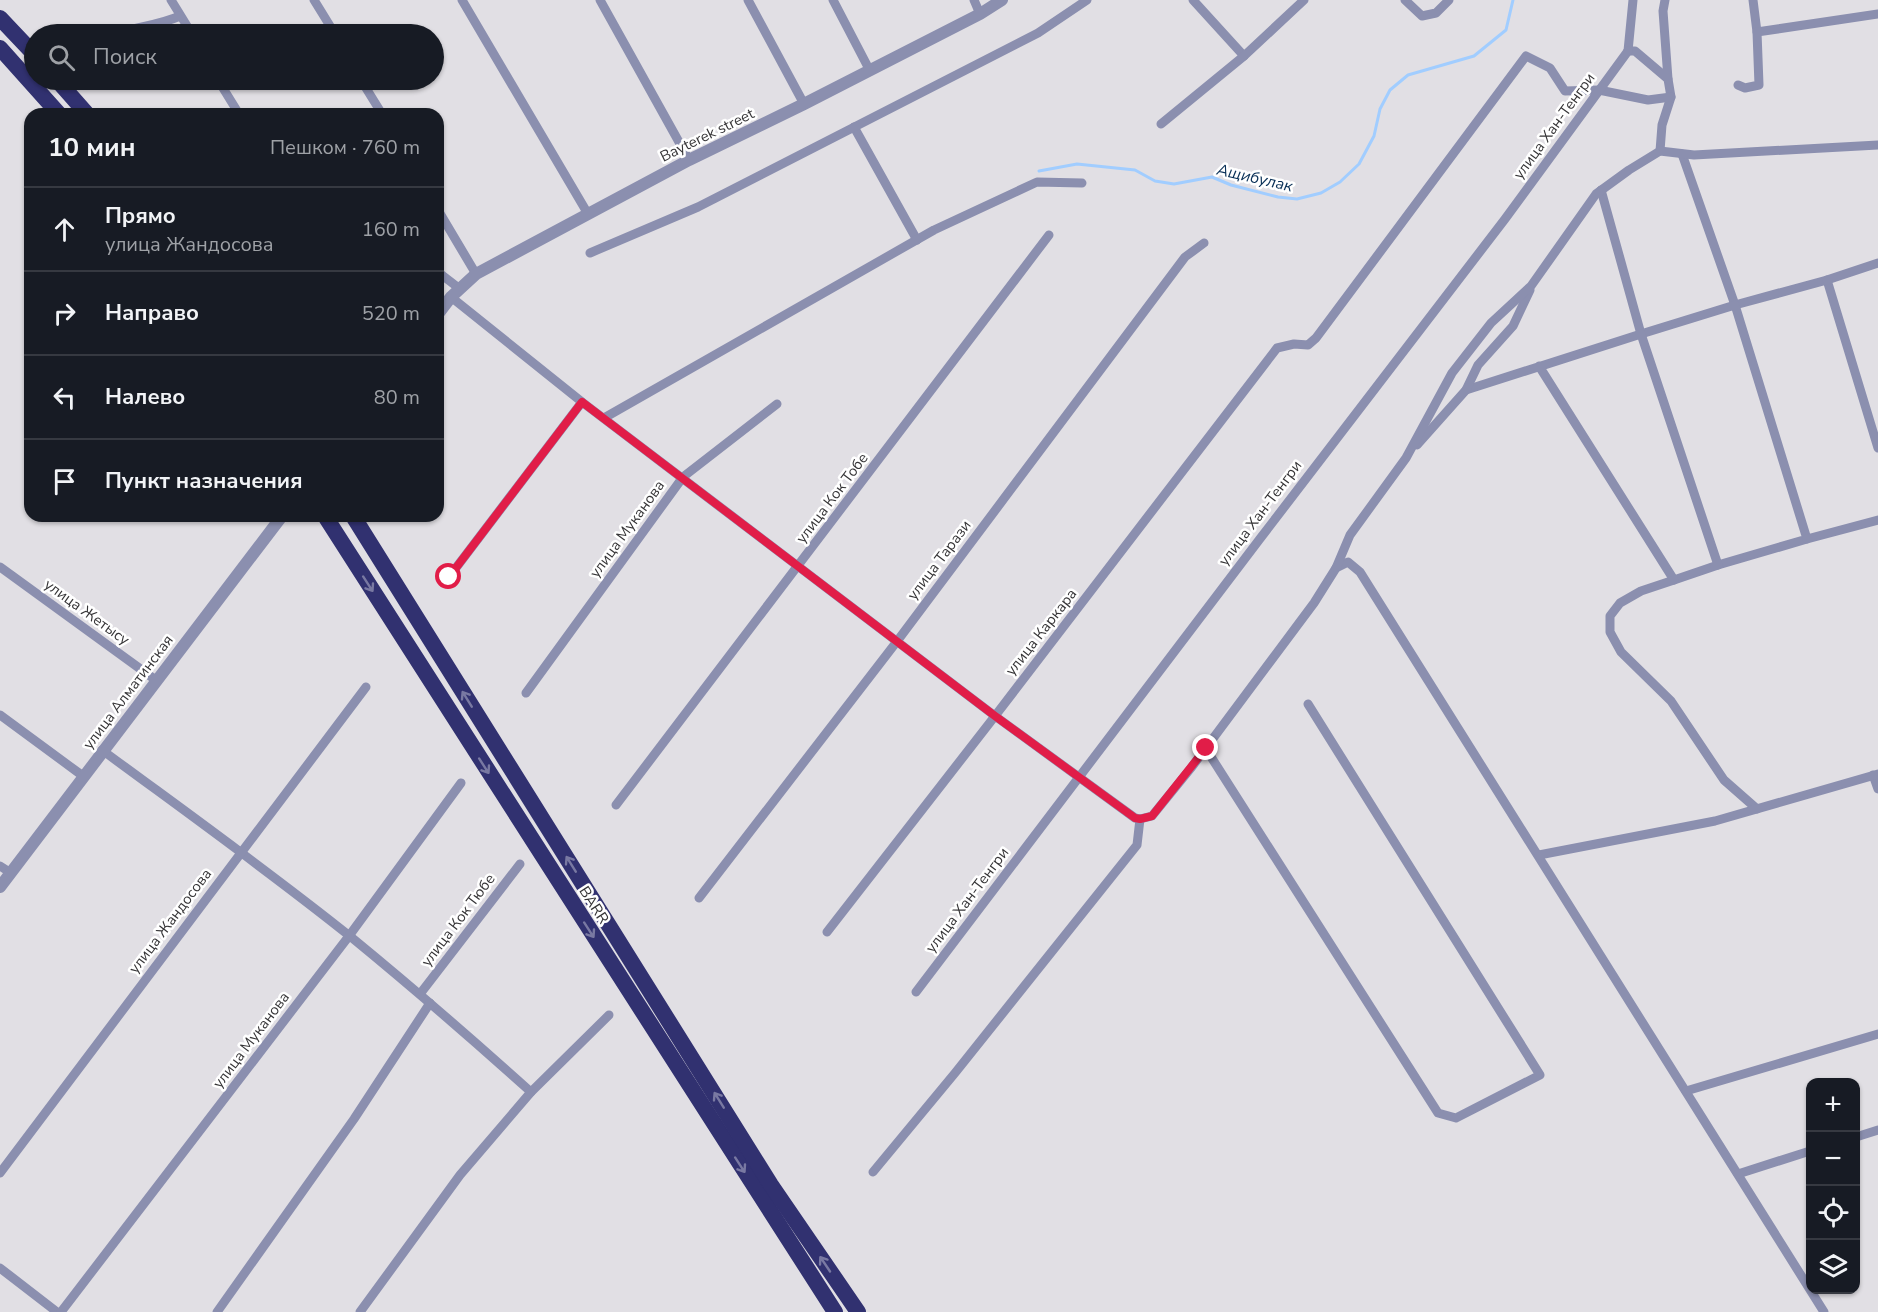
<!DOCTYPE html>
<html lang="ru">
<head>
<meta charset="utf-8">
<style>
  body { margin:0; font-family:"Nunito Sans",sans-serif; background:#20242c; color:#f1f3f6 }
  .controls { position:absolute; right:18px; bottom:18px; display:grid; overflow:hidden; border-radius:12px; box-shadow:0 2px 4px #0004 }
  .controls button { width:54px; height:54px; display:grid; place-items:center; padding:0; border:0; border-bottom:2px solid #363941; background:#171b24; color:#f1f3f6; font:30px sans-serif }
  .stop { position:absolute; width:18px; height:18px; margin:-14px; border:4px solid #e11d48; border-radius:50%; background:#fff }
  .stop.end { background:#e11d48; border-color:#fff; box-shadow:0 2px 6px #0008 }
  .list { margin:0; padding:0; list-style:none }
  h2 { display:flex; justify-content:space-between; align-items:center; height:78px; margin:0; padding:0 24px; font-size:26px }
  h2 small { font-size:20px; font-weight:400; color:#9ea1a6 }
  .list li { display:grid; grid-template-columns:39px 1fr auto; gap:18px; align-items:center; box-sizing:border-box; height:84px; padding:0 24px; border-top:2px solid #363941 }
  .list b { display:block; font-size:22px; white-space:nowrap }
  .list p { margin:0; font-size:20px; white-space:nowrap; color:#9ea1a6 }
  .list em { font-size:20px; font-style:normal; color:#9ea1a6 }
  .icon { flex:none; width:33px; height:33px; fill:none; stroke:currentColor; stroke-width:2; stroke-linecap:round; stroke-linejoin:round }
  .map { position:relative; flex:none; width:1878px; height:1312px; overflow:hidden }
  .search { position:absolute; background:#171b24; box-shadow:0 2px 4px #0004; left:24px; top:24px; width:420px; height:66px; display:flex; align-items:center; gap:15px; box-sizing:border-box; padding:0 21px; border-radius:33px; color:#9ea1a6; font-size:22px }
  .panel { position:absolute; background:#171b24; box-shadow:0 2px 4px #0004; left:24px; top:108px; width:420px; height:414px; border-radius:18px }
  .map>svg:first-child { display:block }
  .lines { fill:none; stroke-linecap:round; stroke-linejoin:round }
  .stream { stroke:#a1cdff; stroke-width:3 }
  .minor { stroke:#8b8faf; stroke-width:9 }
  .tertiary { stroke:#8b8faf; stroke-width:12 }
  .motorway { stroke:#313170; stroke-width:16 }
  .oneway { stroke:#7979a2 }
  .route { stroke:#e11d48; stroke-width:8 }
  .labels { text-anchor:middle; stroke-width:5; stroke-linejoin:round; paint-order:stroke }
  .street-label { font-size:15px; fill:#363537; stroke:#fff }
  .water-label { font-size:16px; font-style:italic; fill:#082f56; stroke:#fff }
</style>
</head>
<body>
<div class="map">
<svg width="1878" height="1312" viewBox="0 0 1878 1312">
  <rect width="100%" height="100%" fill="#e1dfe4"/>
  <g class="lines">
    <!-- stream -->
    <polyline class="stream" points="1039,171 1077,164 1135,170 1155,181 1174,184 1212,177 1231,185 1278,197 1297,199 1321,193 1340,182 1359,164 1374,136 1380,109 1390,90 1408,75 1474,56 1506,30 1513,0"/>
    <!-- minor -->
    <g class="minor">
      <polyline points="171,0 192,34"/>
      <polyline points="314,0 335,34"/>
      <polyline points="462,0 588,214"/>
      <polyline points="600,0 689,160"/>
      <polyline points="748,0 804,104"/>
      <polyline points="833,0 869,69"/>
      <polyline points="974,0 980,14"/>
      <polyline points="1193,0 1244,56"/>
      <polyline points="1405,0 1422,16 1436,13 1449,0"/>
      <polyline points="1665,0 1663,11 1668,79"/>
      <polyline points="1753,0 1757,32"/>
      <path d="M116 34C138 26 157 26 180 16"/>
      <polyline points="1628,51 1635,51 1668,79 1671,97 1662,125 1660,151"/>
      <polyline points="1628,51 1633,0"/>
      <polyline points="218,80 239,114"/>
      <polyline points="361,80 382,114"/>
      <polyline points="1738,85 1745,88 1759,85 1757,32 1878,14"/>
      <polyline points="1161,124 1244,56 1304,0"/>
      <polyline points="854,127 917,240"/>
      <polyline points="1682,154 1735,305 1827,280 1878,448"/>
      <polyline points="1601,190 1641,334 1735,305 1807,539 1718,565"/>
      <polyline points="438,210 476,274"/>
      <polyline points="590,253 698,207 1038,33 1087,0"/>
      <polyline points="438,272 460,289"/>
      <polyline points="1827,280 1878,263"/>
      <polyline points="451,297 582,402 995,716 1135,818 1140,819 1152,816 1191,768 1314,603 1336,568 1348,562 1360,572 1824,1312"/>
      <polyline points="1466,390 1641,334 1718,565 1674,580 1539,366"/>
      <polyline points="604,418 934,230 1037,182 1082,183"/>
      <polyline points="1417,445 1466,390 1478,365 1513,326 1530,290"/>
      <polyline points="1807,539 1878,520"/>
      <polyline points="0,567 157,681"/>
      <polyline points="1336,568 1350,535 1406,458 1452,373 1491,323 1531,286 1596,194 1629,170 1660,151 1694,155 1878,145"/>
      <polyline points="449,577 582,402"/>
      <polyline points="1674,580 1641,591 1620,603 1610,616 1610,632 1621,652 1671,701 1724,780 1757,809"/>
      <polyline points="526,693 683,477 777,404"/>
      <polyline points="0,715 83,776"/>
      <polyline points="1206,749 1438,1113 1456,1118 1540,1075 1308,704"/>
      <path d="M102 750C186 812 270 872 351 937 412 987 472 1039 531 1092"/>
      <polyline points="1873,775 1878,789"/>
      <polyline points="616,805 1049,235"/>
      <polyline points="1539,855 1715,821 1878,774"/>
      <polyline points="0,866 11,873"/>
      <polyline points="699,898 898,640 1185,257 1204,243"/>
      <polyline points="827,932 995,716 1277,348 1294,344 1308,345 1316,338 1526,56 1550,68 1565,91 1599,90 1648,100 1671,97"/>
      <polyline points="916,992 1259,540 1505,219 1628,51"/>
      <polyline points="420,994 520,864"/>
      <polyline points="1686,1091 1878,1034"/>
      <polyline points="1856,1137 1878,1130"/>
      <polyline points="873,1172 955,1073 1137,845 1140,819"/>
      <polyline points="0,1173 366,687"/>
      <polyline points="1738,1174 1810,1151"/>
      <polyline points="0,1268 57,1312"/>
      <polyline points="61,1312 349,936 461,783"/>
      <polyline points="217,1312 354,1119 430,1003"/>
      <polyline points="360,1312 460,1175 531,1092 609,1015"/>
    </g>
    <!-- tertiary -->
    <g class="tertiary">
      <polyline points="438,314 451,297 476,274 689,160 804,104 980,14 1002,0"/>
      <polyline points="0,887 282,516"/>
    </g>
    <!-- motorway -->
    <g class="motorway">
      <polyline points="0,18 34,54"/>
      <polyline points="0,48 59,114"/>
      <polyline points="57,80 87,114"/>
      <polyline points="325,516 835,1312"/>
      <polyline points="353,516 771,1185 858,1312"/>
    </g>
  </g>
  <!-- one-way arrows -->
  <defs><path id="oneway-shaft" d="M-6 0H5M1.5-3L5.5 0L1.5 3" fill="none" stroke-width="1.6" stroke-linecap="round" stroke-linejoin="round" transform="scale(1.5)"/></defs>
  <g class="oneway">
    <use href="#oneway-shaft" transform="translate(368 584) rotate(57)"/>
    <use href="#oneway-shaft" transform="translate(467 699) rotate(-122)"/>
    <use href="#oneway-shaft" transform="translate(484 766) rotate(57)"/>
    <use href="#oneway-shaft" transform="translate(571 864) rotate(-122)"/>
    <use href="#oneway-shaft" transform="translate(589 930) rotate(57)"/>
    <use href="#oneway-shaft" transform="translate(719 1100) rotate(-122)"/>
    <use href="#oneway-shaft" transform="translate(740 1165) rotate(57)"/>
    <use href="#oneway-shaft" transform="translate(825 1264) rotate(-124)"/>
  </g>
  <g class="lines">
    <!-- route -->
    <polyline class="route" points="449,577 582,402 995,716 1135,818 1140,819 1152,816 1206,748"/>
  </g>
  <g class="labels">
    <!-- street labels -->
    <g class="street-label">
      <text transform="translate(1554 126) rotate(-54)" y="5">улица Хан-Тенгри</text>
      <text transform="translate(707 135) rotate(-26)" y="5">Bayterek street</text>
      <text transform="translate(832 498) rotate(-53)" y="5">улица Кок Тобе</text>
      <text transform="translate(1260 513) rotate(-53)" y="5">улица Хан-Тенгри</text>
      <text transform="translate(627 529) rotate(-54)" y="5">улица Муканова</text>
      <text transform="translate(939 560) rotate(-53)" y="5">улица Тарази</text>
      <text transform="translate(87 612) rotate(36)" y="5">улица Жетысу</text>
      <text transform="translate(1041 632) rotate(-52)" y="5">улица Каркара</text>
      <text transform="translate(128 692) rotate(-53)" y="5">улица Алматинская</text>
      <text transform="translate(967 900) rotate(-53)" y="5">улица Хан-Тенгри</text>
      <text transform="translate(594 905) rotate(57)" y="5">BARR</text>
      <text transform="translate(458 920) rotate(-53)" y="5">улица Кок Тюбе</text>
      <text transform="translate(170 921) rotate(-53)" y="5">улица Жандосова</text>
      <text transform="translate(251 1040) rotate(-53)" y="5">улица Муканова</text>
    </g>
    <!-- water labels -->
    <g class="water-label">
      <text transform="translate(1255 177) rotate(13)" y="6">Ащибулак</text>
    </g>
  </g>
</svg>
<div class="controls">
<button>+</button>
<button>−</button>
<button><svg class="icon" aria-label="locate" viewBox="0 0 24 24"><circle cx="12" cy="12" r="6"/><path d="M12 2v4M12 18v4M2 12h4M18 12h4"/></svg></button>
<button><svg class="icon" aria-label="layers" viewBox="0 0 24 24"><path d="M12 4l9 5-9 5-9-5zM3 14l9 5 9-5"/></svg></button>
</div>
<div class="stop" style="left:449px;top:577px"></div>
<div class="stop end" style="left:1206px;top:748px"></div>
<div class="search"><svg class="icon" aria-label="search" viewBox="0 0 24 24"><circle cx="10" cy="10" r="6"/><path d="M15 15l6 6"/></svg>Поиск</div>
<section class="panel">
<h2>10 мин<small>Пешком · 760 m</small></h2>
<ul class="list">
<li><svg class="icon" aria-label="ahead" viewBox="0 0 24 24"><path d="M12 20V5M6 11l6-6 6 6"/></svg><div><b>Прямо</b><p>улица Жандосова</p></div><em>160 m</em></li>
<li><svg class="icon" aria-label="right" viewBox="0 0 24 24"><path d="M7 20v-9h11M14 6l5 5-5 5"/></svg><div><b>Направо</b></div><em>520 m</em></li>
<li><svg class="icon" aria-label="left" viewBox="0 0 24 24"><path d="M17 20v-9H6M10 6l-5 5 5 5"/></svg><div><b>Налево</b></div><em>80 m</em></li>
<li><svg class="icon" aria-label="arrive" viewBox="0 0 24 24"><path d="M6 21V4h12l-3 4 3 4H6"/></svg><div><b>Пункт назначения</b></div></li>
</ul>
</section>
</div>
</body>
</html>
